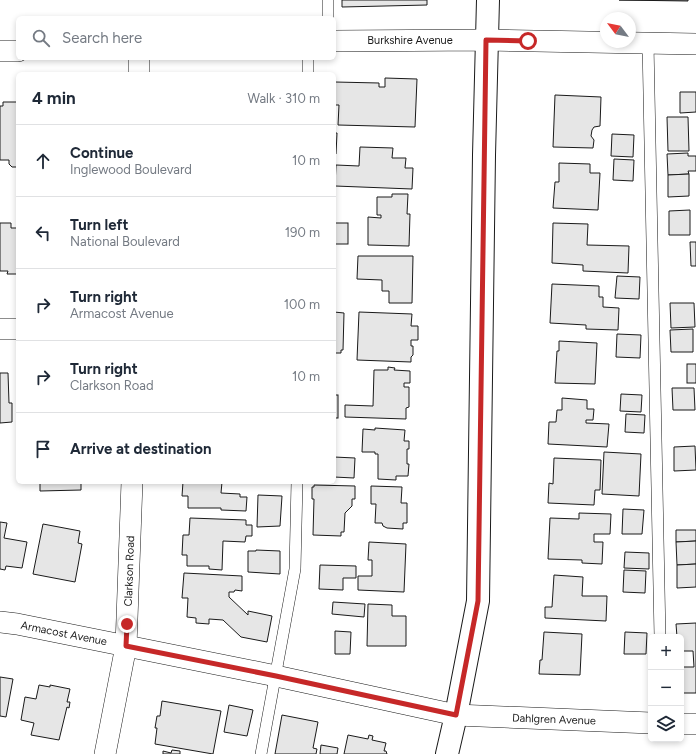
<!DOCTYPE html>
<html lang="en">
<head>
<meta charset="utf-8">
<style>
  body { margin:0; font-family:Figtree,sans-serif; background:#f2f2f3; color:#1f2937 }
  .controls { position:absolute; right:12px; bottom:12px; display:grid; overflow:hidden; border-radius:6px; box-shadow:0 2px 6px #0003 }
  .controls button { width:36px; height:36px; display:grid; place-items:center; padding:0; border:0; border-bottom:1px solid #e0e1e3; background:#fff; color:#1f2937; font:20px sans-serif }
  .compass { position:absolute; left:600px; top:12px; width:36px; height:36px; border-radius:50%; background:#fff; box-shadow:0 2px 6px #0003; rotate:302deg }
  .stop { position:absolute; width:12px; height:12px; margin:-9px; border:3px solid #c62828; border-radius:50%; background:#fff }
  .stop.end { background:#c62828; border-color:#fff; box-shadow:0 1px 4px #0008 }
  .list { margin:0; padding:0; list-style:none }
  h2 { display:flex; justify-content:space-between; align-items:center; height:52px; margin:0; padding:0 16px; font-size:17px }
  h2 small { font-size:13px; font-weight:400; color:#747a83 }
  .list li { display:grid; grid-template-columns:26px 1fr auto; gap:12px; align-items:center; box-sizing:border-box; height:72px; padding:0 16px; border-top:1px solid #e0e1e3 }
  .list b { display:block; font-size:15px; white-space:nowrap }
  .list p { margin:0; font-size:13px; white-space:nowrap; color:#747a83 }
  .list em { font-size:13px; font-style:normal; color:#747a83 }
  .icon { flex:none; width:22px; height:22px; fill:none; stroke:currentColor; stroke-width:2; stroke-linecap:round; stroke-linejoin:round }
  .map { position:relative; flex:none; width:696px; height:754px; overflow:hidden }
  .search { position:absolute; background:#fff; box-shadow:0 2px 6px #0003; left:16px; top:16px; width:320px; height:44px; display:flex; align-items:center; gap:10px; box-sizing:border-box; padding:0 14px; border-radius:6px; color:#747a83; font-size:15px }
  .panel { position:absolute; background:#fff; box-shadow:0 2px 6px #0003; left:16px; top:72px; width:320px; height:412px; border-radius:6px }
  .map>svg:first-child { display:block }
  .building { fill:#e6e6e6; stroke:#1a1a1a }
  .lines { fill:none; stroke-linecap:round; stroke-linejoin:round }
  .service-casing { stroke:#1a1a1a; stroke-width:12 }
  .minor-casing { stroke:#1a1a1a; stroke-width:22 }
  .secondary-casing { stroke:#1a1a1a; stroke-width:24 }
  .service { stroke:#fff; stroke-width:11 }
  .minor { stroke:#fff; stroke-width:21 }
  .secondary { stroke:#fff; stroke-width:22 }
  .route { stroke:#c62828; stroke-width:5 }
  .labels { text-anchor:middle; stroke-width:3; stroke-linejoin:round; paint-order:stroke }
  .street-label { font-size:11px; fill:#1a1a1a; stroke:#fff }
</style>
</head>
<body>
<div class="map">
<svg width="696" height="754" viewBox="0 0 696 754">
  <rect width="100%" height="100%" fill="#fff"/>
  <!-- building -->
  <g class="building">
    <polygon points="342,0 427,0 427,5 342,7"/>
    <polygon points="619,0 688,0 688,1"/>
    <polygon points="385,78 417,79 415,127 338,125 339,105 334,105 335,82 379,83 379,87 385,87"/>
    <polygon points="680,92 696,92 696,112 680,113"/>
    <polygon points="555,95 601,97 600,126 594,127 592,130 591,136 594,140 593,148 553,147"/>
    <polygon points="3,102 18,102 18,165 16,167 12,167 9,164 9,160 0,160 0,106 3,106"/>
    <polygon points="667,117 688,117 689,151 668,151"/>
    <polygon points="334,133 337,133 336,154 334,154"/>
    <polygon points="612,134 634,135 633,157 611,156"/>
    <polygon points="360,147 393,148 392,158 406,158 405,168 413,168 412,189 335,186 336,165 359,166"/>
    <polygon points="688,153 688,156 696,156 696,171 688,171 689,174 668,175 667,154"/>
    <polygon points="614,159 634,160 633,181 613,180"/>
    <polygon points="559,163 590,164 590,173 600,173 598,210 553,208 555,182 559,182"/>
    <polygon points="689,174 689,196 668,197 668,175"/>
    <polygon points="392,194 408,194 407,214 410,214 409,246 368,245 368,217 381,218 381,215 377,215 377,197 392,197"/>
    <polygon points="690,210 690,235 669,235 669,211"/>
    <polygon points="0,223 11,223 11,228 18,228 18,274 7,274 8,271 0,271"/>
    <rect x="334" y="223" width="14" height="21"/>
    <polygon points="553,223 588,224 587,245 629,246 628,273 583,271 583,265 552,263"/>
    <polygon points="690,242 696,242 696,266 691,266"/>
    <polygon points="358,256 413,256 412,303 389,303 389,291 382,291 382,280 357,279"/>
    <polygon points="617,276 640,277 639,299 615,298"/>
    <polygon points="552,284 599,286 599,297 603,297 603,307 619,308 618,330 586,329 586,325 550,323"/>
    <polygon points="670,303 694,303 695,327 671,328"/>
    <polygon points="334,312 344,313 343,350 341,350 341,353 334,353"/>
    <polygon points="359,312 412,314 411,326 418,326 418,340 411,340 411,346 413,346 413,355 411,357 411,362 357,360"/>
    <polygon points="693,329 693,352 671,352 670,330"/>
    <polygon points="617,334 641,335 640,358 616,357"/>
    <polygon points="559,341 597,343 595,384 555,383 557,351 559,351"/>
    <rect x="687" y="364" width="9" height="19"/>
    <polygon points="388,367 395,368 394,370 410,371 410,383 404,383 404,387 409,387 409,407 406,408 406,419 345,417 345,405 373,406 374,370 388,370"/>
    <polygon points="0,373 8,373 9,403 12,403 12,422 0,423"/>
    <polygon points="672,388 694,388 695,410 673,410"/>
    <polygon points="621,394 642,395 641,412 620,411"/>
    <rect x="334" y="395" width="4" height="23"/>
    <polygon points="562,398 587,400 587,409 594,409 593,420 586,420 586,423 609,424 607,447 548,444 549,422 556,422 557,410 562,410"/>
    <polygon points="626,414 645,415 644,433 625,432"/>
    <polygon points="375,428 405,430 404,441 409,441 409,449 407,449 407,464 409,464 408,476 396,476 396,480 378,479 378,454 375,454 375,452 362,452 363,429 375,430"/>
    <polygon points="695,446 696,470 674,471 674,447"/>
    <polygon points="604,452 641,454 639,496 602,494"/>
    <polygon points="334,457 355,458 354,478 334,477"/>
    <polygon points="554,458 601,460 600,490 595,490 594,505 548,503 549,483 553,484"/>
    <polygon points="40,482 81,482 81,490 40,491"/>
    <polygon points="183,482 222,482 221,493 240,494 240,497 247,497 246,511 221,510 221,508 188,508 188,496 182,496"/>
    <polygon points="314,485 355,486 355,499 352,499 352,506 345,513 344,532 341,532 341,536 313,535 314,499 312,499 312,487 314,487"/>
    <polygon points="371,486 402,487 401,503 407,503 407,523 403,523 403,529 387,528 383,526 382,523 375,523 376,504 371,504"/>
    <polygon points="258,495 282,496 280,526 257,527"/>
    <polygon points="623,509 644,510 642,534 622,534"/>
    <polygon points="579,513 611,514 610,534 594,534 594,542 603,542 602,564 582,563 582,560 548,559 550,518 579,519"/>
    <polygon points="190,518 246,520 246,525 252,525 252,536 246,536 245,542 223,541 222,570 209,569 209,566 187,566 187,555 182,555 183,535 189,535"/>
    <polygon points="0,522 7,523 4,538 27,542 22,568 6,566 5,570 0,569"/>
    <polygon points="43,524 80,531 78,543 82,544 75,582 33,574"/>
    <polygon points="676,530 696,530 696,541 676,542"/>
    <polygon points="696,541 696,564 677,565 676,542"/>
    <polygon points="369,542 406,544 404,592 358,590 358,576 372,576 372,560 368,560"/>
    <polygon points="256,550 280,551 280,574 248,572 248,551 256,551"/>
    <polygon points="625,552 649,553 649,569 624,568"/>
    <polygon points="696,564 696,587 677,588 677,565"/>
    <polygon points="320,565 356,566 356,578 343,578 343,590 319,589"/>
    <polygon points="624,570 646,571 645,593 623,592"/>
    <polygon points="184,573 242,576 242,591 235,590 234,592 229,592 229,597 248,615 248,611 272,616 267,642 241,637 223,620 209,619 209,624 196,623 196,618 187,617 188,598 182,598"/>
    <polygon points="554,575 583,577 582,596 607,596 606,621 545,618 545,607 552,607"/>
    <polygon points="333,602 365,604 364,617 332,614"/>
    <polygon points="368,604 392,605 392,616 406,616 406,646 367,646"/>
    <polygon points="696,623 696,693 681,693 681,667 694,667 693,651 681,651 681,637 677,637 676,624"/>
    <polygon points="335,631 351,632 350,654 335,654"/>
    <polygon points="544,632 582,634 580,675 539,674 540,660 542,660"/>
    <polygon points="625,632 647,633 646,654 624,654"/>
    <polygon points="0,677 13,679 6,717 0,716"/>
    <polygon points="39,685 50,687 50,685 70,689 67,702 70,702 69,708 67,707 59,740 31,735 34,723 21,720 25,697 36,699"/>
    <polygon points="162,701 221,711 213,754 155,744 157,728 155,728 157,716 160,716"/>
    <polygon points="229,705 253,710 247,736 224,732"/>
    <polygon points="282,715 318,722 313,748 317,749 316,754 275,754"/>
    <polygon points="348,735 368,739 369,735 373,736 372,740 386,743 384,751 386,751 387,754 344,754"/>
    <polygon points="321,745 338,748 337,754 320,754"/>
    <polygon points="172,750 180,751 180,754 163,754 163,751 171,753"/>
  </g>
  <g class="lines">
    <!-- service casing -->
    <g class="service-casing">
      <g id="service">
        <polyline points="328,18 328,0"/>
        <polyline points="648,43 660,637"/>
        <polyline points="308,74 308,58"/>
        <polyline points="261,754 295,569 297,482"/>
      </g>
    </g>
    <!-- minor casing -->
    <g class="minor-casing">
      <g id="minor">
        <polyline points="334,41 486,40 696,44"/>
        <polyline points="0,51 18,51"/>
        <polyline points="139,58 139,74"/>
        <polyline points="0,329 18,329"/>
        <polyline points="0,622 17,624 276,676 456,715 651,723"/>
        <polyline points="681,724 696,724"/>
        <polyline points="105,754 126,646 132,482"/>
      </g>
    </g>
    <!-- secondary casing -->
    <g class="secondary-casing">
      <polyline id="secondary" points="447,754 456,715 478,601 484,155 488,0"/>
    </g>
    <!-- service -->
    <use href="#service" class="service"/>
    <!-- minor -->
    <use href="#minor" class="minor"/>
    <!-- secondary -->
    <use href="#secondary" class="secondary"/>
  </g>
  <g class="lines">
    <!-- route -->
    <polyline class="route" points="127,624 126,646 276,676 456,715 478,601 486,40 528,41"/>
  </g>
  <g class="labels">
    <!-- street labels -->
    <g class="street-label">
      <text x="410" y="44">Burkshire Avenue</text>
      <text transform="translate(129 571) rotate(-88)" y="4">Clarkson Road</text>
      <text transform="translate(64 633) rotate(11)" y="4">Armacost Avenue</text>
      <text transform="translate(554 719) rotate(2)" y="4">Dahlgren Avenue</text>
    </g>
  </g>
</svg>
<div class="controls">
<button>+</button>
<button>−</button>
<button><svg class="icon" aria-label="layers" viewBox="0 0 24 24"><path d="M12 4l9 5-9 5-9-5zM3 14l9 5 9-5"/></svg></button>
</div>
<svg class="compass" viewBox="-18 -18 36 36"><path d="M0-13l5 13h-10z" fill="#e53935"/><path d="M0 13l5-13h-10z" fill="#747a83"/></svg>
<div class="stop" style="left:528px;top:41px"></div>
<div class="stop end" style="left:127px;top:624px"></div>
<div class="search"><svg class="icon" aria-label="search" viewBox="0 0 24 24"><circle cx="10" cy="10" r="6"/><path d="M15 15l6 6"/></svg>Search here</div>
<section class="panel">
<h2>4 min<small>Walk · 310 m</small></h2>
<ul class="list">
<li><svg class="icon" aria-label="ahead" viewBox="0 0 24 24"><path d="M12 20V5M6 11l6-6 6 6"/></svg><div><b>Continue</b><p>Inglewood Boulevard</p></div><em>10 m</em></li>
<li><svg class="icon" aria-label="left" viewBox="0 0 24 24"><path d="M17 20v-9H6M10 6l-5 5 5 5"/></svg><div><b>Turn left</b><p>National Boulevard</p></div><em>190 m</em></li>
<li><svg class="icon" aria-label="right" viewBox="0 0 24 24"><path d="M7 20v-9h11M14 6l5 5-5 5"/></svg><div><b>Turn right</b><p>Armacost Avenue</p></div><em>100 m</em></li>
<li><svg class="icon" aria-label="right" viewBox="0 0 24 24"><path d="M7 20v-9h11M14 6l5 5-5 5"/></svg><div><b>Turn right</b><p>Clarkson Road</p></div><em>10 m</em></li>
<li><svg class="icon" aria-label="arrive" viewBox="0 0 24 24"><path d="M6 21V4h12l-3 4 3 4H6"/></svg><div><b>Arrive at destination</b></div></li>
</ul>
</section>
</div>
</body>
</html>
